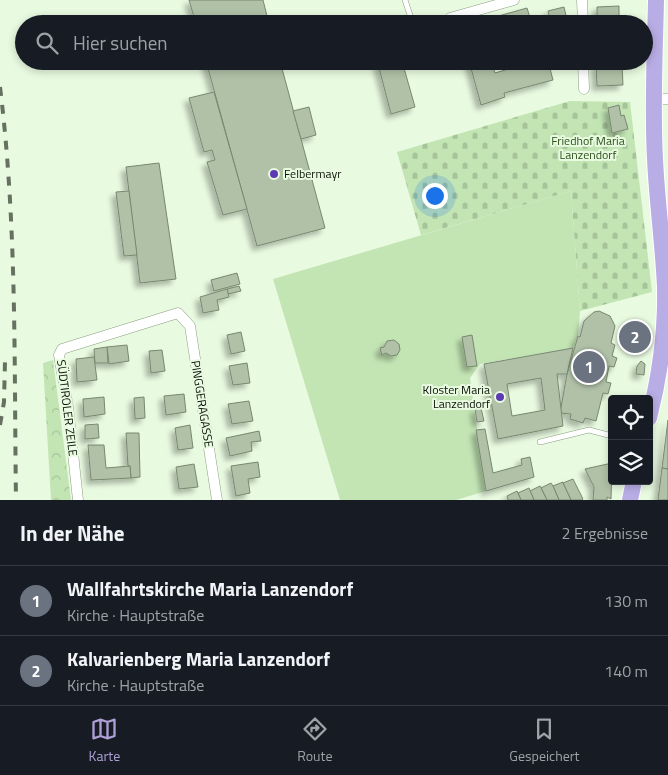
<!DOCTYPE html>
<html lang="de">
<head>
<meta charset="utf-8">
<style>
  body { margin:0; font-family:"Titillium Web",sans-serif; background:#242831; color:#f1f3f6 }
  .controls { position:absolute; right:15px; bottom:15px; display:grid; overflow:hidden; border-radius:5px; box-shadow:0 2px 8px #0003 }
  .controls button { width:45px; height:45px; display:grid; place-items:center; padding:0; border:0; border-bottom:1px solid #363941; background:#171b24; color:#f1f3f6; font:25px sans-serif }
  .you { position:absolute; left:434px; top:195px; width:18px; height:18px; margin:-12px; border:4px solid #fff; border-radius:50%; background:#1a73e8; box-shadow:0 0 0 8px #1a73e833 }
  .badge { display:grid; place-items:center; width:32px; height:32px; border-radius:50%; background:#ae9fd7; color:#fff; font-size:16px; font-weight:700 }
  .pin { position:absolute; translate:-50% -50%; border:2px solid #fff; box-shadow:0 1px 5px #0006 }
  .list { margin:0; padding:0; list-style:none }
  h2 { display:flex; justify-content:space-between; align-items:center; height:65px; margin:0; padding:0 20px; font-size:21px }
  h2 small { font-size:16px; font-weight:400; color:#9ea1a6 }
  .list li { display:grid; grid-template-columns:32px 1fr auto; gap:15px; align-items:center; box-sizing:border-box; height:70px; padding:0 20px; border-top:1px solid #363941 }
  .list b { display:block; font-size:19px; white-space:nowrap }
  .list p { margin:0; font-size:16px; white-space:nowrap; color:#9ea1a6 }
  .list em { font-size:16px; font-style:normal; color:#9ea1a6 }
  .icon { flex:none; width:28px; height:28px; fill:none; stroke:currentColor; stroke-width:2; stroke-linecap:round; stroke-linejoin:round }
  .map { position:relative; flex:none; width:668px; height:500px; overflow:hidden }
  .search { position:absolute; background:#171b24; box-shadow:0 2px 8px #0003; left:15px; right:15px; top:15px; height:55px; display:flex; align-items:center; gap:12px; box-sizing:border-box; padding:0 18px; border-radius:28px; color:#9ea1a6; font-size:19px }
  .sheet { height:205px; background:#171b24 }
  nav { display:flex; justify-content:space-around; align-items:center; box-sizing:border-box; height:70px; border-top:1px solid #363941; background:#171b24; font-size:14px; color:#9ea1a6 }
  nav a { display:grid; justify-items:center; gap:2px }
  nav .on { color:#ae9fd7 }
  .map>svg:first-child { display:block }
  .green { fill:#c3e5b4 }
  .forest { fill:url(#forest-crowns) }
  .cemetery { fill:url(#cemetery-stones) }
  .building { fill:#b0c1a8; stroke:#788870; fill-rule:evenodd; filter:url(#shadow) }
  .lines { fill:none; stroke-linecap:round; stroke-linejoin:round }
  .lane-casing { stroke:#8d9e85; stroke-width:6 }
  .street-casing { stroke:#8d9e85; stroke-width:11 }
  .primary-casing { stroke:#fff; stroke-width:18 }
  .lane { stroke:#fff; stroke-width:5 }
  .street { stroke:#fff; stroke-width:10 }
  .primary { stroke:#b9ade5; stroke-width:16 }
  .rail { stroke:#667161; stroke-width:4; stroke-dasharray:9 9; stroke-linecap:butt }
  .poi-dot { fill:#5d39b2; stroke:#e8fae0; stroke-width:2 }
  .labels { text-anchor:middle; stroke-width:4; stroke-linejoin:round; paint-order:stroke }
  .park-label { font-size:12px; fill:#2d5019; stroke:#e8fae0 }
  .poi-label { font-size:12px; fill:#0c1209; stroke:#e8fae0; text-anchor:start }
  .street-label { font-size:12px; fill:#0c1209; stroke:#e8fae0 }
</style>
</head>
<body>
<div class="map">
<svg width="668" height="500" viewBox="0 0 668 500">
  <defs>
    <pattern id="forest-crowns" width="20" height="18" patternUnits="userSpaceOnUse" patternTransform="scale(1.25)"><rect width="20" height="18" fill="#c3e5b4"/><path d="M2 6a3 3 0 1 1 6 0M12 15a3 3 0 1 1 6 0" fill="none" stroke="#a6c399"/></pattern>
    <pattern id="cemetery-stones" width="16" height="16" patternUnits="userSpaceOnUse" patternTransform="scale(1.25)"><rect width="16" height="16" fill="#c3e5b4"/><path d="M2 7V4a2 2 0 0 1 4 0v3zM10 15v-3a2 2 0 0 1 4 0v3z" fill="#a6c399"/></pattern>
    <filter id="shadow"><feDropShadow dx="-4.5" dy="4.5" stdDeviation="2.5" flood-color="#0004"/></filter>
  </defs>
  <rect width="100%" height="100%" fill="#e8fae0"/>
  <!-- green -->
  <polygon class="green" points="571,191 580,311 578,336 573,348 480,364 470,378 486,491 456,500 340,500 273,279"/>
  <!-- forest -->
  <polygon class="forest" points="53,360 71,500 51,500 43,363"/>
  <!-- cemetery -->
  <polygon class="cemetery" points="570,101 630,102 652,292 580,311 571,191 421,235 397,152"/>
  <!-- building -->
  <g class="building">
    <polygon points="189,0 263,0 269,24 196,24"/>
    <polygon points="619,6 619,24 597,24 597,7"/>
    <polygon points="564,7 568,24 551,24 548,11"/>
    <polygon points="527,8 532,24 470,24"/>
    <polygon points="206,61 280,61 325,228 257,246"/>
    <polygon points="389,61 402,61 415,107 391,114 378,64"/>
    <polygon points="469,61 491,61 495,73 536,61 548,61 553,80 504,93 505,97 481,105"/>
    <polygon points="622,64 623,85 597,86 596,65"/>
    <polygon points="214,92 247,209 223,215 207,162 215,160 212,150 204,152 189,98"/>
    <polygon points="619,105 621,116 624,115 628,129 612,133 608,108"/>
    <polygon points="309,107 316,135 301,139 293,111"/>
    <polygon points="159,163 176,279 140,283 126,167"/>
    <polygon points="129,191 137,255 124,256 116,192"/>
    <polygon points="237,273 240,284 214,291 211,280"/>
    <polygon points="239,286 241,291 228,294 227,289"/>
    <polygon points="227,289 229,297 217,300 219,310 203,313 200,297"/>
    <polygon points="599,311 610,316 615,326 611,343 615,345 612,356 617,358 614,367 609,366 606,382 611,383 608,394 603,393 596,421 585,418 583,423 570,419 571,414 560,413 567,374 578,336 580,337 584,321 594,312"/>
    <polygon points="241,332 245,351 231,354 227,335"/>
    <polygon points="472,335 477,366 467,367 462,337"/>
    <polygon points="394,340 399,344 400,350 397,355 391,356 386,353 382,355 380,348 384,347 387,341"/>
    <polygon points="127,345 129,361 109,364 107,347"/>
    <polygon points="107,347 108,363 95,363 94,349"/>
    <path d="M573 348 567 374H557L563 426 498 439 484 364ZM541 378 545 410 512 416 507 384Z"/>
    <polygon points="162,350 165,371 151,373 149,351"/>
    <polygon points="94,357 97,380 77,382 76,359"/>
    <polygon points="641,361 645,364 644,375 636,374 637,366"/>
    <polygon points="247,363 250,383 233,385 229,366"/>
    <polygon points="184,394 186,412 166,415 164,396"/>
    <polygon points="104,397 105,414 84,417 83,399"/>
    <polygon points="144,397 145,418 135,419 134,398"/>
    <polygon points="249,401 253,421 232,424 228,404"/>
    <polygon points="481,408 484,421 477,422 475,409"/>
    <polygon points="668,420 668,469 662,468"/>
    <polygon points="98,424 99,438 85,439 85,425"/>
    <polygon points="190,425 193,448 178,450 175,428"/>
    <polygon points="485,429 493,473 522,465 521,459 530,457 534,477 486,491 476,430"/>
    <polygon points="259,431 261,441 251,442 252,451 230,456 226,438"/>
    <polygon points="126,433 139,433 140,477 131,478 130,466 128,466"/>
    <polygon points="88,445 104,445 106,468 130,466 131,478 91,480"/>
    <polygon points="258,462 260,477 248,479 250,493 236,496 231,466"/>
    <polygon points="612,463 611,499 607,497 607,500 593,500 594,487 585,469"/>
    <polygon points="194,464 198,487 179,489 176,467"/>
    <polygon points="662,468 668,469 668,500 658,500"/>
    <polygon points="573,479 583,499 582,500 571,500 563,483"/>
    <polygon points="563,482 563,483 571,500 559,500 553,486"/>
    <polygon points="551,483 553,486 559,500 547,500 541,488"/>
    <polygon points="540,486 547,500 534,500 530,491"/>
    <polygon points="529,488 534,500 521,500 518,493"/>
    <polygon points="517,491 521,500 508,500 507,496"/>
  </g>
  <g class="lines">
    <!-- lane casing -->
    <g class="lane-casing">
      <g id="lane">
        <polyline points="405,0 413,24"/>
        <polyline points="430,24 450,18"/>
        <polyline points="288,64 298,61"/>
        <polyline points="540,442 589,430 612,436"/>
      </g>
    </g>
    <!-- street casing -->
    <g class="street-casing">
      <g id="street">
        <polyline points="582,0 583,24"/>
        <polyline points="450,18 514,0"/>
        <polyline points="583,61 584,89"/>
        <polyline points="654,99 668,99"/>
        <polyline points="78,500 68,407 59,355 62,349 178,313 190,326 217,500"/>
      </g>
    </g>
    <!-- primary casing -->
    <g class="primary-casing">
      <g id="primary">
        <path d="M649 418C660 375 666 332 665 287 663 244 657 202 655 159 652 106 655 53 656 0"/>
        <polyline points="630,500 634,481"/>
      </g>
    </g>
    <!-- lane -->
    <use href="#lane" class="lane"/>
    <!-- street -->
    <use href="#street" class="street"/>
    <!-- primary -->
    <use href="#primary" class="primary"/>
    <!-- rail -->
    <g class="rail">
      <path d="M0 87C17 224 14 363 16 500"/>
      <polyline points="0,425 4,402 5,361"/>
    </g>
  </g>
  <!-- markers -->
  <g class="poi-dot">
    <circle cx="274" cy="174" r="5"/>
    <circle cx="500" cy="397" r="5"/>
  </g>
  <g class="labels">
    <!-- park labels -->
    <g class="park-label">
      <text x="588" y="145">Friedhof Maria<tspan x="588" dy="14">Lanzendorf</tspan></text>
    </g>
    <!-- poi labels -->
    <g class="poi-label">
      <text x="284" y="178">Felbermayr</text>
      <text x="490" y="394" text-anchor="end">Kloster Maria<tspan x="490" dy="14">Lanzendorf</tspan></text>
    </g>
    <!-- street labels -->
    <g class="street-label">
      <text transform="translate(202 404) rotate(81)" y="4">PINGGERAGASSE</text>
      <text transform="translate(67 408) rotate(83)" y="4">SÜDTIROLER ZEILE</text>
    </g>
  </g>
</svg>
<div class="controls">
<button><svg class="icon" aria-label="locate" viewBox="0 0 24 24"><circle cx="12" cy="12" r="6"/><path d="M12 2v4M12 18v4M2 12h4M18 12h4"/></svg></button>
<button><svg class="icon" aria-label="layers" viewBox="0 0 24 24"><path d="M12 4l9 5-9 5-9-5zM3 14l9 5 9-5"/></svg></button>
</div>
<div class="you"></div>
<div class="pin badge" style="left:589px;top:367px;background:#6b7280">1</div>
<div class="pin badge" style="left:635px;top:337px;background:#6b7280">2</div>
<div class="search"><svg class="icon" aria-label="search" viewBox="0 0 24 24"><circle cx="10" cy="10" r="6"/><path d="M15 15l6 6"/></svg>Hier suchen</div>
</div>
<section class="sheet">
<h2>In der Nähe<small>2 Ergebnisse</small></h2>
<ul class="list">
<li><span class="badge" style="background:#6b7280">1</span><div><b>Wallfahrtskirche Maria Lanzendorf</b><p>Kirche · Hauptstraße</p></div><em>130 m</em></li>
<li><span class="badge" style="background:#6b7280">2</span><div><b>Kalvarienberg Maria Lanzendorf</b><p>Kirche · Hauptstraße</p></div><em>140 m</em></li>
</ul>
</section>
<nav>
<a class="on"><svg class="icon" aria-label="map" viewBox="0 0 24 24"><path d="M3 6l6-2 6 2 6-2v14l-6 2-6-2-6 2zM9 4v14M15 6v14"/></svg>Karte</a>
<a><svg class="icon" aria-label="directions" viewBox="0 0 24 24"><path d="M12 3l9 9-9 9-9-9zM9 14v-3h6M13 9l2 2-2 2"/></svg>Route</a>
<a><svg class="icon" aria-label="saved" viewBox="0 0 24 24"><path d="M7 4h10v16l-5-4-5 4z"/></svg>Gespeichert</a>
</nav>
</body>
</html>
